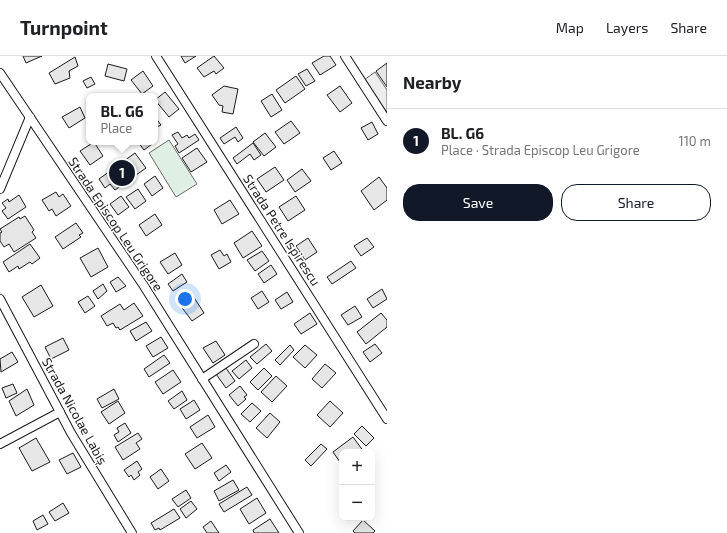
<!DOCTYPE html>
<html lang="en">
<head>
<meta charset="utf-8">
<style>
  body { margin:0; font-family:"Exo 2",sans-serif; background:#f2f2f2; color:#202124 }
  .controls { position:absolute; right:12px; bottom:12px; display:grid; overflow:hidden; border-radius:8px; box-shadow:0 4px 16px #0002 }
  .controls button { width:36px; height:36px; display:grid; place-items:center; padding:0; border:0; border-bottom:1px solid #e0e0e0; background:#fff; color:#202124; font:20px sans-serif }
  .you { position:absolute; left:185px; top:243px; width:14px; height:14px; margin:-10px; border:3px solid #fff; border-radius:50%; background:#1a73e8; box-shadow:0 0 0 6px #1a73e833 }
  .badge { display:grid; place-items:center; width:26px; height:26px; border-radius:50%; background:#111827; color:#fff; font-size:13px; font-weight:700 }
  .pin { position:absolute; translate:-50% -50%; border:2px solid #fff; box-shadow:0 1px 4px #0006 }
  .popup { position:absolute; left:86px; top:37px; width:72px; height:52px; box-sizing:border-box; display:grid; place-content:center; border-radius:8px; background:#fff; filter:drop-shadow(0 1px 3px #0005); font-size:13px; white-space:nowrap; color:#757577 }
  .popup b { font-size:15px; color:#202124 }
  .popup::after { content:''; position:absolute; left:50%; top:100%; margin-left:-8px; border:8px solid transparent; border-top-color:#fff }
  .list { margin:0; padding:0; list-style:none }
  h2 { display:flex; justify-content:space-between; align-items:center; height:52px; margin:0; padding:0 16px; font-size:17px }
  h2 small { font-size:13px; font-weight:400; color:#757577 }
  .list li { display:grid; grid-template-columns:26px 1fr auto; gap:12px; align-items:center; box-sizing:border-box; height:64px; padding:0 16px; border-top:1px solid #e0e0e0 }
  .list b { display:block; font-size:15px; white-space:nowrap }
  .list p { margin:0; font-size:13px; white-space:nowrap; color:#757577 }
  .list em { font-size:13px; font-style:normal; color:#757577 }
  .actions { display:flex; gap:8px; padding:12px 16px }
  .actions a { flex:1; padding:9px 0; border:1px solid #111827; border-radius:16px; text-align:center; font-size:14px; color:#111827 }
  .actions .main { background:#111827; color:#fff }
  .map { position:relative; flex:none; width:387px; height:477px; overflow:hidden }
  header { display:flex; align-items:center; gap:24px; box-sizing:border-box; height:56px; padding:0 20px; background:#fff; border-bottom:1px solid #e0e0e0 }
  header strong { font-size:19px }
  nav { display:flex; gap:22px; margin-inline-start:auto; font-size:14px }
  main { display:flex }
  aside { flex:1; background:#fff }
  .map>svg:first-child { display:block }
  .green { fill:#e0efe3; stroke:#6a6a6a }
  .parking { fill:#ededed; stroke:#6a6a6a }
  .building { fill:#e6e6e6; stroke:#1a1a1a }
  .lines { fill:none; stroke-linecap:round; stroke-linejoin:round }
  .street-casing { stroke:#1a1a1a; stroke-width:10 }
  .street { stroke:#fff; stroke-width:8 }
  .labels { text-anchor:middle; stroke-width:3; stroke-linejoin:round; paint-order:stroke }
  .street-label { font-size:13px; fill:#1a1a1a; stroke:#fff }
</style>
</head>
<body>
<header>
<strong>Turnpoint</strong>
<nav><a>Map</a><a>Layers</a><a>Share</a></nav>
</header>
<main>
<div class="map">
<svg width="387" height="477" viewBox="0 0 387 477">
  <rect width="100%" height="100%" fill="#fff"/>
  <!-- green -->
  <polygon class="green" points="169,84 197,128 176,141 149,97"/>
  <!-- parking -->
  <polygon class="parking" points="375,16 387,34 387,57 364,24"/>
  <!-- building -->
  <g class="building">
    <polygon points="23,0 42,0 26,7"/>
    <polygon points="181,0 196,0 185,7"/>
    <polygon points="214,0 224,12 216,18 214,15 204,21 197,12"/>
    <polygon points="324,0 330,0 336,9 320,19 312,7"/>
    <polygon points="75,1 78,10 69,15 70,22 55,28 49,17"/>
    <polygon points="387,7 387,31 376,15"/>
    <polygon points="108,8 127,13 124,25 105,20"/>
    <polygon points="307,13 315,25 306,30 298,18"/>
    <polygon points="143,15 153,30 142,38 131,24"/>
    <polygon points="296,20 305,33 285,47 276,34"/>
    <polygon points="91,21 95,28 87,32 83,25"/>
    <polygon points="224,30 238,33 233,58 222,56 223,50 219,49 212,39"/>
    <polygon points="340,30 352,47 340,56 327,39"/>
    <polygon points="165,36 179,53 169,61 155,44"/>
    <polygon points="272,38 282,54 271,61 261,45"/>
    <polygon points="80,51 85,62 69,72 62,61"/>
    <polygon points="155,61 161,69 155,72"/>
    <polygon points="291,65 300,77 284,88 275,76"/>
    <polygon points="372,66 378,78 368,84 361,72"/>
    <polygon points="236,71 243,82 238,86 235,81 224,88 220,82"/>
    <polygon points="178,76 182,82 187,79 189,82 195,78 199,84 179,97 175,90 178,88 172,79"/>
    <polygon points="265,77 276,91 264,100 253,86"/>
    <polygon points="94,86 103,100 90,109 80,95"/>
    <polygon points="138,86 150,86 152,88 144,94"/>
    <polygon points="253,87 261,99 254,104 250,98 237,108 233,102"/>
    <polygon points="197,92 207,106 191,116 182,102"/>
    <polygon points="334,95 342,107 331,114 323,102"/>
    <polygon points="135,97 146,112 115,134 110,128 105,132 99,123"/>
    <polygon points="275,111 284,124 266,136 257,123"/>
    <polygon points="302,113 311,125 295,136 287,124"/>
    <polygon points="155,120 163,132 152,140 144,128"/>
    <polygon points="379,121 387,132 387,144 374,154 361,135"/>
    <polygon points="138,133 146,145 135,153 126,141"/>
    <polygon points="56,136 59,141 63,138 71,150 56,160 52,153 49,155 42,144"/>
    <polygon points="19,139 26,151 8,163 2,155 6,152 2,147 8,143 9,146"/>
    <polygon points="121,140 129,151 118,159 110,148"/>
    <polygon points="296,140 305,154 288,165 279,151"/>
    <polygon points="230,144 239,158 222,168 214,154"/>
    <polygon points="155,158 162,169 146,180 139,169"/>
    <polygon points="25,160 34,174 32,176 36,182 14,196 9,188 4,191 0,185 0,177 2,176 0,173 19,161 20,163"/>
    <polygon points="76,167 83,177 79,179 81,181 63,193 55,181"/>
    <polygon points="252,175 262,190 243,202 234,187"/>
    <polygon points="308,182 317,196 305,204 296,190"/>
    <polygon points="367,182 374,191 361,200 354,190"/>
    <polygon points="30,188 40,202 32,208 30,206 19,213 18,210 9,216 3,206"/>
    <polygon points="98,192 108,211 91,221 80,202"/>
    <polygon points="220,194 224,200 227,198 231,206 219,213 211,199"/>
    <polygon points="262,195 269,205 255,215 247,204"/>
    <polygon points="175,197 182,209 168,218 160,206"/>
    <polygon points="351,205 356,212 332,228 327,221"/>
    <polygon points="271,209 277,218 264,227 258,218"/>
    <polygon points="182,218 187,226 173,235 168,228"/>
    <polygon points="118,221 126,230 116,236 110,226"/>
    <polygon points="103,228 107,235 98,243 93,235"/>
    <polygon points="41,229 53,250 34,261 22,241"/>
    <polygon points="382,233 387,243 373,252 367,243"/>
    <polygon points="262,235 269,246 258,253 251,242"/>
    <polygon points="287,236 293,246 281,253 275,244"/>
    <polygon points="88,240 95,250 85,257 78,246"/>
    <polygon points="193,240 204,257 192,265 180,249"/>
    <polygon points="134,247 143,260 120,274 118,271 116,272 113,267 107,270 101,260 120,248 124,254"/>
    <polygon points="355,250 362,261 348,269 341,259"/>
    <polygon points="310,257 317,268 301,278 294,268"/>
    <polygon points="381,257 387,264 387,271 366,288 357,276"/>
    <polygon points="146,266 152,275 136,285 130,275"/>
    <polygon points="161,281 168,292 153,301 146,290"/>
    <polygon points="63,282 69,294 51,303 45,291"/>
    <polygon points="216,285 225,299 213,307 203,292"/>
    <polygon points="266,288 272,295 257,308 250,301"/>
    <polygon points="375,288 382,297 370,306 363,296"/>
    <polygon points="290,289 294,294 280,309 275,304"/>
    <polygon points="305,289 317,299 305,312 293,301"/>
    <polygon points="12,296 18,306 1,316 0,303"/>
    <polygon points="164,299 170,307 149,321 144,313"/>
    <polygon points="246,304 252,312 239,323 232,315"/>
    <polygon points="325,308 336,317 322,332 312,323"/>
    <polygon points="226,312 235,325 226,332 216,318"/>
    <polygon points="264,312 272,320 258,334 250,326"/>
    <polygon points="173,314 181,326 163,338 155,326"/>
    <polygon points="276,320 287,330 272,346 261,336"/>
    <polygon points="13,328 17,337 6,342 2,332"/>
    <polygon points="240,330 247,339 244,341 246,343 238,350 229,339"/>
    <polygon points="27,333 34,349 16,360 9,345"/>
    <polygon points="114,333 119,343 102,352 97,343"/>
    <polygon points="182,335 187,344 174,353 168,345"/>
    <polygon points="194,344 200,354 186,363 180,353"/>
    <polygon points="118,345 125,357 109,368 101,356"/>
    <polygon points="330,345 343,357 330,371 317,359"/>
    <polygon points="252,347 261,355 250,366 241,358"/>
    <polygon points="270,357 280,366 267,382 256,372"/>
    <polygon points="208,359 215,371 197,382 190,371"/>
    <polygon points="125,367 131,377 118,386 114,379 119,376 117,372"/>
    <polygon points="362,370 374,382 366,390 354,378"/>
    <polygon points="138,377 142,383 136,387 140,393 123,404 115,391"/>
    <polygon points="353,381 364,396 342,396 342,409 333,396"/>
    <polygon points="36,382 50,406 32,415 19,392"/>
    <polygon points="202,387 212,402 195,413 185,398"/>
    <polygon points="321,388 327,393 311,410 305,404"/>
    <polygon points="73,397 81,411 67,418 59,404"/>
    <polygon points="137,405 142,413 138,416 140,419 134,424 131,419 129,421 124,414"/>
    <polygon points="226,409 231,416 219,425 214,417"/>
    <polygon points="161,413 169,425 158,433 150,421"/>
    <polygon points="233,424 239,434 219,445 214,435"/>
    <polygon points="247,431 252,439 224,456 219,448"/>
    <polygon points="186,434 191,442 178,451 172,443"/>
    <polygon points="257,442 266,457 249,468 240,453"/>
    <polygon points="191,445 197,453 186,462 180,453"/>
    <polygon points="63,447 69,457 55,465 49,456"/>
    <polygon points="174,453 180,462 160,474 159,472 155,474 151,467"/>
    <polygon points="43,459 48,468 37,474 33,465"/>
    <polygon points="270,463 279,477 254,477 253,474"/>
    <polygon points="363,464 375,475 373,477 355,477 353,475"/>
    <polygon points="211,465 219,477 207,477 203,471"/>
  </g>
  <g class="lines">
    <!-- street casing -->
    <g class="street-casing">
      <g id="street">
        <polyline points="156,0 387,363"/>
        <polyline points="345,0 387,65"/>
        <polyline points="0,17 144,230 299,477"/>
        <polyline points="0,133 30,61"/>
        <polyline points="0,243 71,377 132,477"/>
        <polyline points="202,323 254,288"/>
        <polyline points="0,388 60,356"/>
      </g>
    </g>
    <!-- street -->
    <use href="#street" class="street"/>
  </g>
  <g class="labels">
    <!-- street labels -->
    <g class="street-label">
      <text transform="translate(116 168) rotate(56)" y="5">Strada Episcop Leu Grigore</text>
      <text transform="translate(282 174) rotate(57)" y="5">Strada Petre Ispirescu</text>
      <text transform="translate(75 355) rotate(61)" y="5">Strada Nicolae Labiș</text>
    </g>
  </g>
</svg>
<div class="controls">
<button>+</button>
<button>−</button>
</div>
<div class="you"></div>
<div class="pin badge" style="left:122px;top:117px">1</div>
<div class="popup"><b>BL. G6</b>Place</div>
</div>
<aside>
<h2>Nearby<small></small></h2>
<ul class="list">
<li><span class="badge">1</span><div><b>BL. G6</b><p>Place · Strada Episcop Leu Grigore</p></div><em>110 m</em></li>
</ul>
<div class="actions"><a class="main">Save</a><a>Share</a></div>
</aside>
</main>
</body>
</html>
